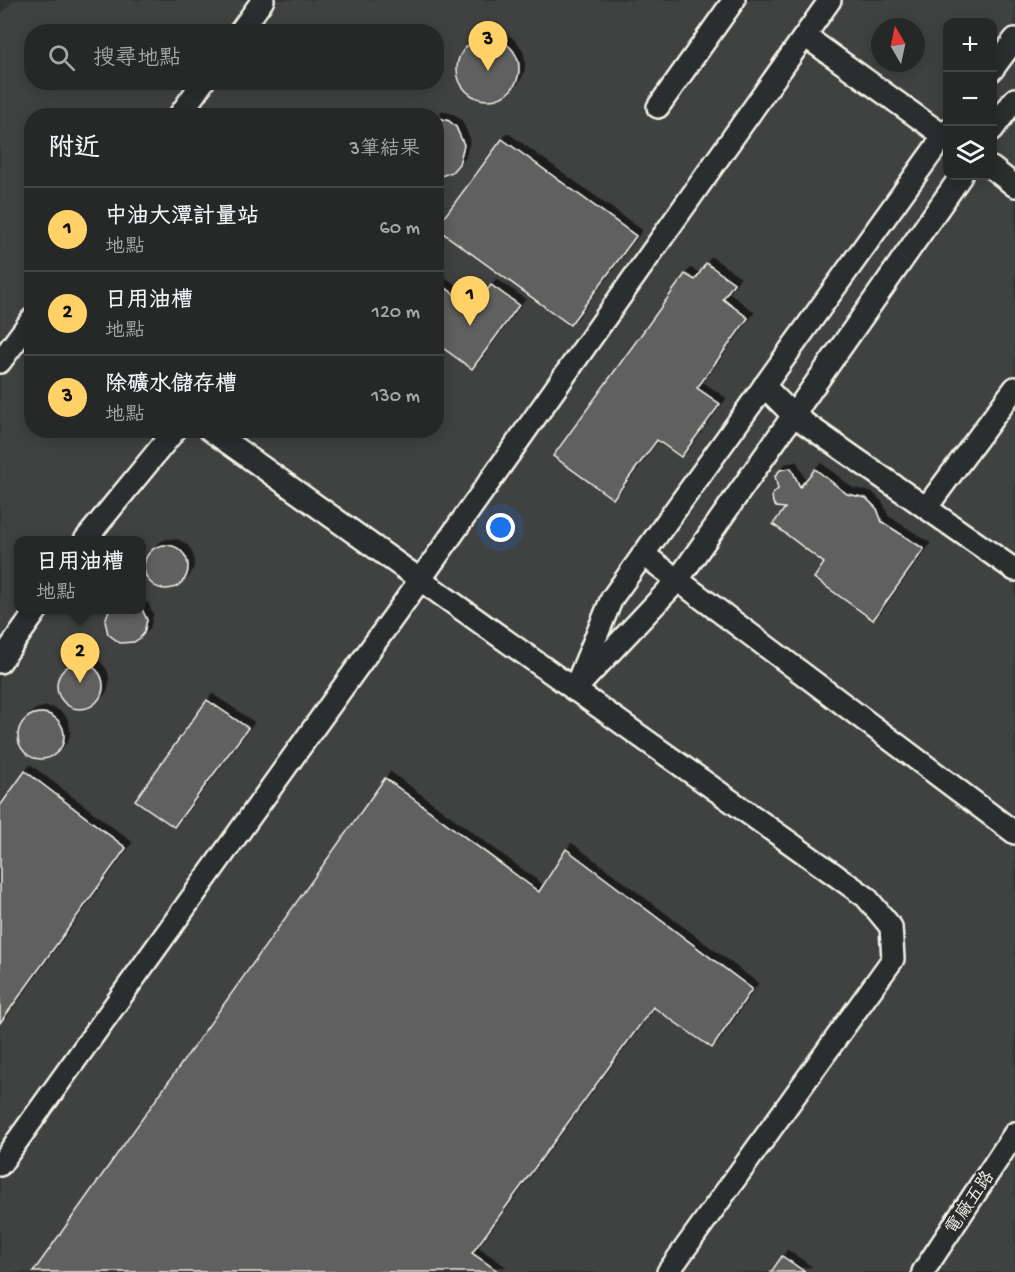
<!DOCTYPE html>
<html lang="zh-TW">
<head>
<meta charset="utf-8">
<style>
  body { margin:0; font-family:"Gochi Hand","LXGW WenKai TC",sans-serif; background:#323434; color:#f1f3f6 }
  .controls { position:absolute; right:18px; top:18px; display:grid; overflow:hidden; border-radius:12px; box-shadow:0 3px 15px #0003 }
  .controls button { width:54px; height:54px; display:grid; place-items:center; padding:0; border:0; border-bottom:2px solid #424445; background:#262828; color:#f1f3f6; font:30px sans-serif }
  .compass { position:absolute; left:871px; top:18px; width:54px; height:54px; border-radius:50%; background:#262828; box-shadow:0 3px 15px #0003; rotate:351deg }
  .you { position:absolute; left:501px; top:528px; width:21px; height:21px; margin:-15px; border:4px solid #fff; border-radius:50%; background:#1a73e8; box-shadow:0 0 0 9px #1a73e833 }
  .badge { display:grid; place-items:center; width:39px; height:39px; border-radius:50%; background:#ffd166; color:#111; font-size:20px; font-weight:700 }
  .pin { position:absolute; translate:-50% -50px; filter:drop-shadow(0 2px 3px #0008) }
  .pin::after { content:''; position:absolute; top:32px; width:21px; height:18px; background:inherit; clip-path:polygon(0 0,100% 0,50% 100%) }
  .popup { position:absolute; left:14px; top:536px; width:132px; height:78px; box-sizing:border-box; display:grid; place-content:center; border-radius:12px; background:#262828; filter:drop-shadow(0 2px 4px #0005); font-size:20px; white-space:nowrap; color:#a4a6a8 }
  .popup b { font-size:22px; color:#f1f3f6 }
  .popup::after { content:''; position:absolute; left:50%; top:100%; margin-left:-12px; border:12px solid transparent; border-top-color:#262828 }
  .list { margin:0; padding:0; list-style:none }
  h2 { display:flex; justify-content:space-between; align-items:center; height:78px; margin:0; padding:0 24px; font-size:26px }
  h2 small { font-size:20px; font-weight:400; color:#a4a6a8 }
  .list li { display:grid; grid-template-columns:39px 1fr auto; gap:18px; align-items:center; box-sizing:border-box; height:84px; padding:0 24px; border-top:2px solid #424445 }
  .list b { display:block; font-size:22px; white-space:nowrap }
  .list p { margin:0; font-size:20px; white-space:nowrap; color:#a4a6a8 }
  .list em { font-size:20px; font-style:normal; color:#a4a6a8 }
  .icon { flex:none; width:33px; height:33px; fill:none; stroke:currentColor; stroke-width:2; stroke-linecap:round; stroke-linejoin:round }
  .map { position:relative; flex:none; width:1015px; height:1272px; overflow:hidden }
  .search { position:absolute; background:#262828; box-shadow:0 3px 15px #0003; left:24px; top:24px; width:420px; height:66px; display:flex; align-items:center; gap:15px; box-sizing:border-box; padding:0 21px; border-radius:24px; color:#a4a6a8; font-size:22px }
  .panel { position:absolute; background:#262828; box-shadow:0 3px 15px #0003; left:24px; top:108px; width:420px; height:330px; border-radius:24px }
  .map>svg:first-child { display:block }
  .built { fill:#404242; fill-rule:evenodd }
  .building { fill:#5f605f; stroke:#f4f1e8; stroke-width:1.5; filter:url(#shadow) }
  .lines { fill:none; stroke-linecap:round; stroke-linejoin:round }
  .minor-casing { stroke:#f4f1e8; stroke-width:26 }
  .minor { stroke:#2a2d2e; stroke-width:21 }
  .labels { text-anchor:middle; stroke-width:4.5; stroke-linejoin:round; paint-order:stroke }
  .street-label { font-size:18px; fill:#f4f1e8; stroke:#2a2d2e }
</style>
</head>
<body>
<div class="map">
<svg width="1015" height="1272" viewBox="0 0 1015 1272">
  <defs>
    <filter id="shadow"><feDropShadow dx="5.5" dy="-5.5" stdDeviation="0" flood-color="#0009"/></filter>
  </defs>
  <rect width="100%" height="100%" fill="#323535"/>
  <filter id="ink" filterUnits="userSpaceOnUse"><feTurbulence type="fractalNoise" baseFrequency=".0167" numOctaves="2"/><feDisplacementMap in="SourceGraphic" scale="12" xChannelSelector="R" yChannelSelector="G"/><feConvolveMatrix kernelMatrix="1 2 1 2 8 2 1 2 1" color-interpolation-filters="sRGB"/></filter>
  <g filter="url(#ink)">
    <!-- built -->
    <path class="built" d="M13 0H1015V1272H0V16ZM948 22H992V176H948ZM880 27H916V63H880ZM32 32H436V82H32ZM32 116H436V430H32ZM19 540H142V610H19Z"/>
    <!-- building -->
    <g class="building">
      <circle cx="488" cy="69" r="31"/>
      <polygon points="436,117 449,121 456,127 464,145 459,164 452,172 436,178"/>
      <polygon points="502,139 636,236 570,325 436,228"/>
      <polygon points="706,263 734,283 723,299 748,318 697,388 720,404 681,457 657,440 613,499 553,456 685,274 695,280"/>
      <polygon points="436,281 474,308 491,285 519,305 472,369 436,343"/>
      <polygon points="791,468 800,487 815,469 847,494 866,498 877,509 882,522 924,549 873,620 814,578 824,563 773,524 785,508 776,507 773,503 772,495 778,489 775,476 780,470"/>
      <circle cx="166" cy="567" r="22"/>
      <polygon points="142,609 147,620 144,633 140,638 134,642 120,643 108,634 105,621 109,610"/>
      <circle cx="80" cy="686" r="23"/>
      <polygon points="207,700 248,728 174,827 135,800"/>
      <circle cx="41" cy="736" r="23"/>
      <polygon points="25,771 126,848 0,1023 0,806"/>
      <polygon points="385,778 539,892 566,849 752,989 712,1048 653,1007 472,1253 499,1272 33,1272"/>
      <polygon points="782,1256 805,1272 771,1272"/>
    </g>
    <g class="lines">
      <!-- minor casing -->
      <g class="minor-casing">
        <g id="minor">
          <polyline points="240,32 263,0"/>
          <polyline points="805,36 948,139"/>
          <polyline points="992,70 1015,39"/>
          <polyline points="658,107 734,0"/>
          <polyline points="179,116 203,82"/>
          <polyline points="992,130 1015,99"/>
          <polyline points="992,168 1015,186"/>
          <polyline points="0,362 32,319"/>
          <polyline points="764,386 793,415 1015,570"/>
          <polyline points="210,430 866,897 891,927 893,959 668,1272"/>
          <polyline points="926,508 1015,388"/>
          <polyline points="85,540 175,430"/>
          <polyline points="643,554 1015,833"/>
          <polyline points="0,662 37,610"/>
          <polyline points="583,681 677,581 961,176"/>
          <polyline points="574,690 612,598 948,130"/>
          <polyline points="0,1165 420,580 830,0"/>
          <polyline points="923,1272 1015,1133"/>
        </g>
      </g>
      <!-- minor -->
      <use href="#minor" class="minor"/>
    </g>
  </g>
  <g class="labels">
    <!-- street labels -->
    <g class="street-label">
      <text transform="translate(969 1202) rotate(-56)" y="6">電廠五路</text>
    </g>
  </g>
</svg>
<div class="controls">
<button>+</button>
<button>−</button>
<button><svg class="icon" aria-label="layers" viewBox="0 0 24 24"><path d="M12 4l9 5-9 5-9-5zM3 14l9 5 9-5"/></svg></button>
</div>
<svg class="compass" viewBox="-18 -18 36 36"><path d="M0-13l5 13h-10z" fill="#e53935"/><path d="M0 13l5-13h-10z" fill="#a4a6a8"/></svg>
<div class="you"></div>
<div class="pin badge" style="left:470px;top:326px">1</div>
<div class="pin badge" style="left:80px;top:683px">2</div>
<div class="popup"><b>日用油槽</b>地點</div>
<div class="pin badge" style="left:488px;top:71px">3</div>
<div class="search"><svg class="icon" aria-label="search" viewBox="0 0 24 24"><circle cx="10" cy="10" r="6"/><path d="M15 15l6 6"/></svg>搜尋地點</div>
<section class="panel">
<h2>附近<small>3筆結果</small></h2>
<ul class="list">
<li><span class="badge">1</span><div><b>中油大潭計量站</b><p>地點</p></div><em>60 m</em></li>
<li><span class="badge">2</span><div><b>日用油槽</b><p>地點</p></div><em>120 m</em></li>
<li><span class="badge">3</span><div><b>除礦水儲存槽</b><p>地點</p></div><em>130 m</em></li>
</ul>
</section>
</div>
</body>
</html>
